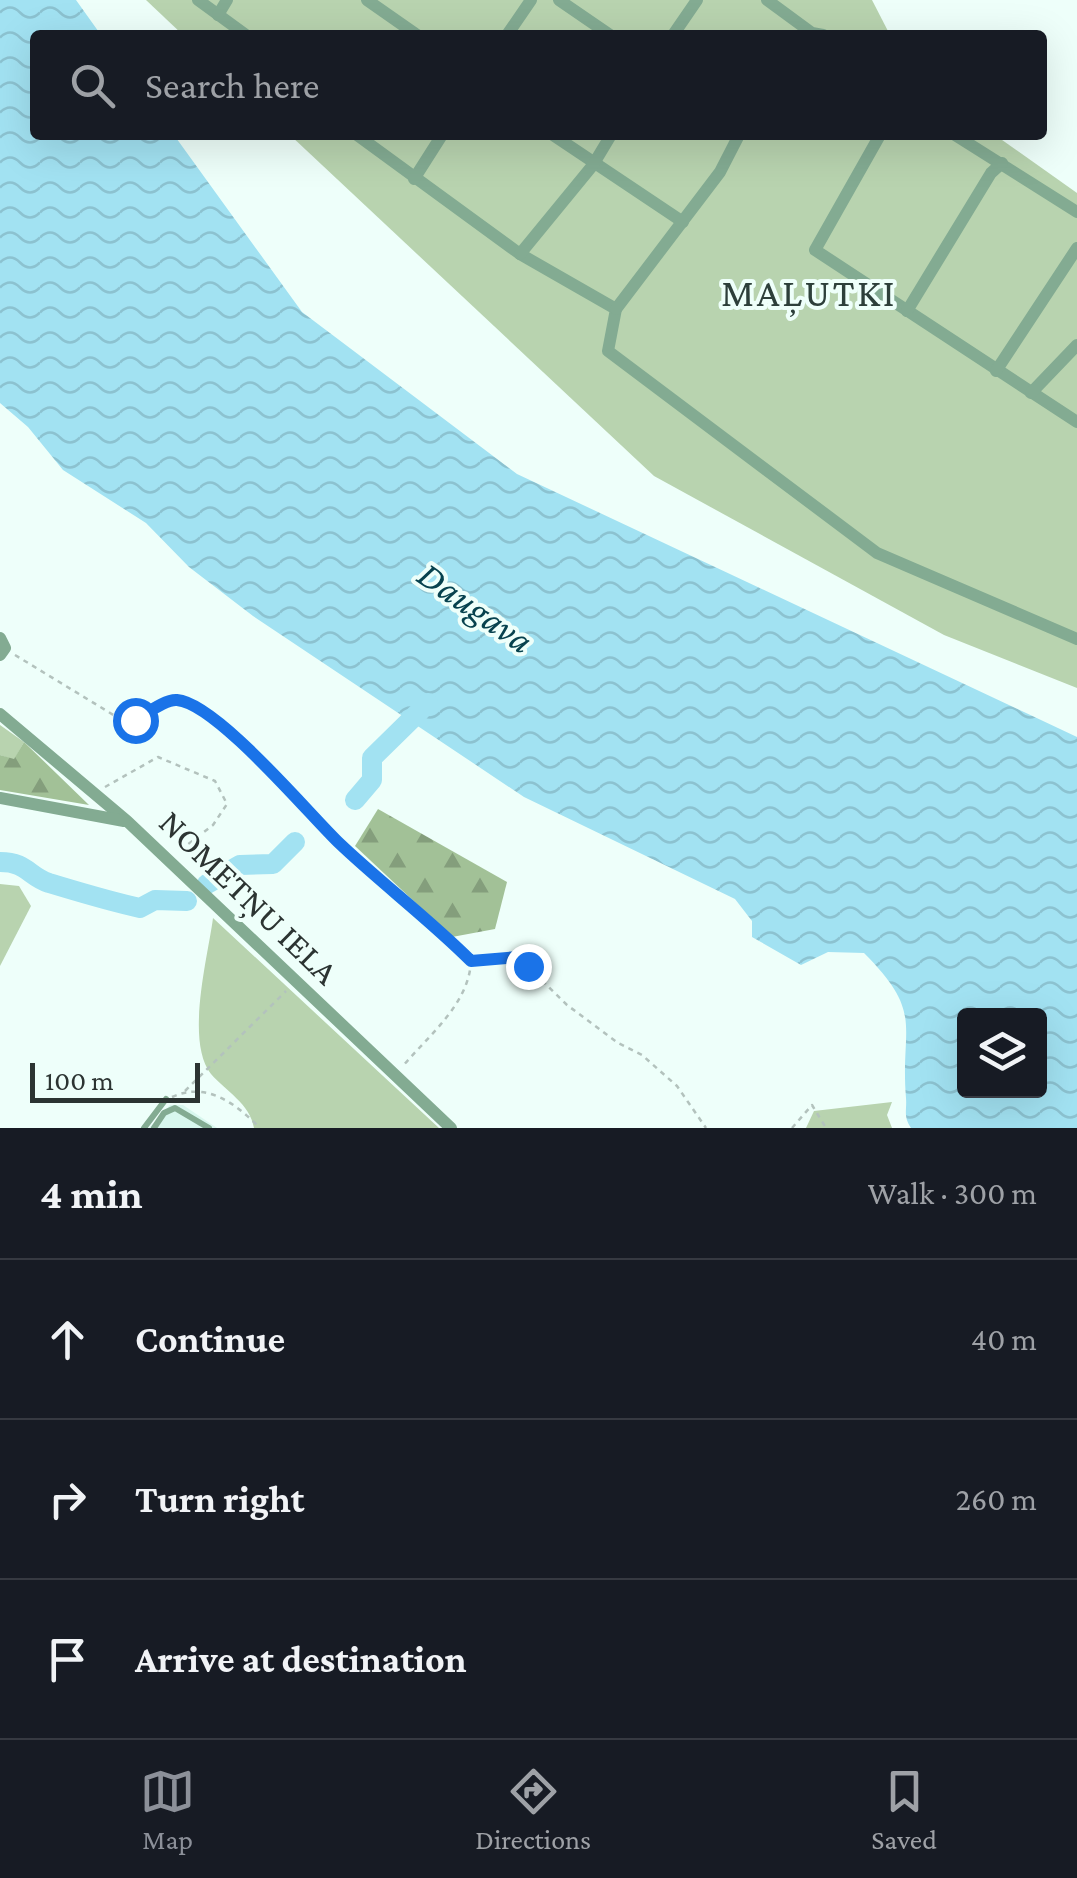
<!DOCTYPE html>
<html lang="en">
<head>
<meta charset="utf-8">
<style>
  body { margin:0; font-family:"Crimson Pro",serif; background:#242831; color:#f1f3f6 }
  .controls { position:absolute; right:30px; bottom:30px; display:grid; overflow:hidden; border-radius:10px; box-shadow:0 10px 40px #0002 }
  .controls button { width:90px; height:90px; display:grid; place-items:center; padding:0; border:0; border-bottom:2px solid #363941; background:#171b24; color:#f1f3f6; font:50px sans-serif }
  .scale { position:absolute; left:30px; bottom:25px; width:170px; box-sizing:border-box; padding-left:10px; border:5px solid #2c3432; border-top:0; font-size:28px; line-height:35px; white-space:nowrap; color:#2c3432; -webkit-text-stroke:8px #eefffa; paint-order:stroke }
  .stop { position:absolute; width:30px; height:30px; margin:-22px; border:8px solid #1a73e8; border-radius:50%; background:#fff }
  .stop.end { background:#1a73e8; border-color:#fff; box-shadow:0 2px 10px #0008 }
  .list { margin:0; padding:0; list-style:none }
  h2 { display:flex; justify-content:space-between; align-items:center; height:130px; margin:0; padding:0 40px; font-size:42px }
  h2 small { font-size:32px; font-weight:400; color:#9ea1a6 }
  .list li { display:grid; grid-template-columns:65px 1fr auto; gap:30px; align-items:center; box-sizing:border-box; height:160px; padding:0 40px; border-top:2px solid #363941 }
  .list b { display:block; font-size:38px; white-space:nowrap }
  .list em { font-size:32px; font-style:normal; color:#9ea1a6 }
  .icon { flex:none; width:55px; height:55px; fill:none; stroke:currentColor; stroke-width:2; stroke-linecap:round; stroke-linejoin:round }
  .map { position:relative; flex:none; width:1077px; height:1128px; overflow:hidden }
  .search { position:absolute; background:#171b24; box-shadow:0 10px 40px #0002; left:30px; right:30px; top:30px; height:110px; display:flex; align-items:center; gap:25px; box-sizing:border-box; padding:0 35px; border-radius:10px; color:#9ea1a6; font-size:38px }
  .sheet { height:610px; background:#171b24 }
  nav { display:flex; justify-content:space-around; align-items:center; box-sizing:border-box; height:140px; border-top:2px solid #363941; background:#171b24; font-size:28px; color:#9ea1a6 }
  nav a { display:grid; justify-items:center; gap:5px }
  nav .on { color:#8c9099 }
  .map>svg:first-child { display:block }
  .built { fill:#d8f7ee }
  .green { fill:#b8d3af }
  .forest { fill:url(#forest-firs) }
  .water { fill:url(#water-waves); fill-rule:evenodd }
  .lines { fill:none; stroke-linecap:round; stroke-linejoin:round }
  .river { stroke:#a2e2f2; stroke-width:20 }
  .path { stroke:#b3c2bd; stroke-width:2.5; stroke-dasharray:5 5; stroke-linecap:butt }
  .service { stroke:#83ab92; stroke-width:6 }
  .minor { stroke:#83ab92; stroke-width:12 }
  .route { stroke:#1a73e8; stroke-width:12 }
  .labels { text-anchor:middle; stroke-width:8; stroke-linejoin:round; paint-order:stroke }
  .street-label { font-size:35px; fill:#2c3432; stroke:#eefffa }
  .water-label { font-size:38px; font-style:italic; fill:#07424e; stroke:#eefffa }
  .quarter-label { font-size:40px; letter-spacing:2.5px; fill:#2d3f3a; stroke:#eefffa }
</style>
</head>
<body>
<div class="map">
<svg width="1077" height="1128" viewBox="0 0 1077 1128">
  <defs>
    <pattern id="forest-firs" width="22" height="20" patternUnits="userSpaceOnUse" patternTransform="scale(2.5)"><rect width="22" height="20" fill="#a2c197"/><path d="M5 1l3.5 6h-7zM16 11l3.5 6h-7z" fill="#849e7c"/></pattern>
    <pattern id="water-waves" width="16" height="10" patternUnits="userSpaceOnUse" patternTransform="scale(2.5)"><rect width="16" height="10" fill="#a2e2f2"/><path d="M0 5q4-4 8 0t8 0" fill="none" stroke="#8cc2d0"/></pattern>
  </defs>
  <rect width="100%" height="100%" fill="#eefffa"/>
  <!-- built -->
  <polygon class="built" points="170,1105 183,1105 217,1128 149,1128"/>
  <!-- green -->
  <g class="green">
    <polygon points="146,0 872,0 890,35 183,35"/>
    <polygon points="290,135 995,135 1077,193 1077,688 944,635 654,476"/>
    <polygon points="0,725 24,742 14,760 0,755"/>
    <polygon points="0,884 19,886 31,906 0,966"/>
    <path d="M213 918 439 1128H440H254C250 1104 226 1091 211 1074 185 1041 208 957 213 918Z"/>
    <polygon points="892,1102 887,1115 892,1128 806,1128 814,1111"/>
  </g>
  <!-- forest -->
  <g class="forest">
    <polygon points="24,742 89,805 0,790 0,755 14,759"/>
    <polygon points="378,809 507,882 495,929 452,937 355,846"/>
  </g>
  <!-- water -->
  <path class="water" d="M0 0H76L101 35H35V135H174L302 312 517 474 1077 737V1128H911C903 1116 907 1111 906 1098 900 1025 925 1014 864 953L828 952 801 965 752 937V921L735 899 524 797 253 616 189 567 146 523 63 470 28 427 0 403ZM964 1016H1040V1090H964Z"/>
  <g class="lines">
    <!-- river -->
    <g class="river">
      <polyline points="355,800 372,780 372,758 428,703"/>
      <path d="M0 862C27 862 28 876 49 883 79 892 108 901 140 908L155 900 187 901"/>
      <polyline points="207,884 240,865 273,864 295,842"/>
    </g>
    <!-- path -->
    <g class="path">
      <path d="M15 655 125 722 179 699C243 736 287 793 339 843 382 883 428 920 471 961 469 1004 429 1035 402 1067"/>
      <polyline points="105,787 158,757 215,781 227,804 213,825 178,852"/>
      <polyline points="472,961 518,957 567,1005 618,1043 642,1055 677,1086 706,1128"/>
      <polyline points="185,1091 286,991"/>
      <path d="M172 1097C207 1081 236 1104 260 1128"/>
      <polyline points="792,1128 812,1105 826,1128"/>
    </g>
    <!-- service -->
    <g class="service">
      <polyline points="144,1128 166,1099"/>
      <polyline points="154,1128 164,1113 175,1108 209,1128"/>
    </g>
    <!-- minor -->
    <g class="minor">
      <polyline points="198,0 246,35"/>
      <polyline points="367,0 417,35"/>
      <polyline points="559,0 610,35"/>
      <polyline points="767,0 812,33 823,35"/>
      <polyline points="218,15 227,0"/>
      <polyline points="507,35 531,0"/>
      <polyline points="673,35 697,0"/>
      <polyline points="357,135 520,254 616,309 608,351 877,553 1077,639"/>
      <polyline points="553,135 683,222"/>
      <polyline points="880,135 815,250 1077,422"/>
      <polyline points="955,135 1077,212"/>
      <polyline points="414,179 442,135"/>
      <polyline points="520,254 593,165 611,135"/>
      <polyline points="616,309 720,172 739,135"/>
      <polyline points="907,311 991,173 1002,163"/>
      <polyline points="996,371 1077,248"/>
      <polyline points="1031,393 1077,345"/>
      <polyline points="0,638 5,648 0,655"/>
      <polyline points="0,714 127,821 451,1128"/>
      <polyline points="0,798 124,821"/>
    </g>
  </g>
  <g class="lines">
    <!-- route -->
    <path class="route" d="M135 720C146 714 165 699 177 700 216 703 308 813 338 842 381 883 429 919 471 961L518 957 528 966"/>
  </g>
  <g class="labels">
    <!-- street labels -->
    <g class="street-label">
      <text transform="translate(249 897) rotate(44)" y="12">NOMETŅU IELA</text>
    </g>
    <!-- water labels -->
    <g class="water-label">
      <text transform="translate(476 607) rotate(35)" y="13">Daugava</text>
    </g>
    <!-- quarter labels -->
    <g class="quarter-label">
      <text x="809" y="306">MAĻUTKI</text>
    </g>
  </g>
</svg>
<div class="controls">
<button><svg class="icon" aria-label="layers" viewBox="0 0 24 24"><path d="M12 4l9 5-9 5-9-5zM3 14l9 5 9-5"/></svg></button>
</div>
<div class="scale">100 m</div>
<div class="stop" style="left:135px;top:720px"></div>
<div class="stop end" style="left:528px;top:966px"></div>
<div class="search"><svg class="icon" aria-label="search" viewBox="0 0 24 24"><circle cx="10" cy="10" r="6"/><path d="M15 15l6 6"/></svg>Search here</div>
</div>
<section class="sheet">
<h2>4 min<small>Walk · 300 m</small></h2>
<ul class="list">
<li><svg class="icon" aria-label="ahead" viewBox="0 0 24 24"><path d="M12 20V5M6 11l6-6 6 6"/></svg><div><b>Continue</b></div><em>40 m</em></li>
<li><svg class="icon" aria-label="right" viewBox="0 0 24 24"><path d="M7 20v-9h11M14 6l5 5-5 5"/></svg><div><b>Turn right</b></div><em>260 m</em></li>
<li><svg class="icon" aria-label="arrive" viewBox="0 0 24 24"><path d="M6 21V4h12l-3 4 3 4H6"/></svg><div><b>Arrive at destination</b></div></li>
</ul>
</section>
<nav>
<a class="on"><svg class="icon" aria-label="map" viewBox="0 0 24 24"><path d="M3 6l6-2 6 2 6-2v14l-6 2-6-2-6 2zM9 4v14M15 6v14"/></svg>Map</a>
<a><svg class="icon" aria-label="directions" viewBox="0 0 24 24"><path d="M12 3l9 9-9 9-9-9zM9 14v-3h6M13 9l2 2-2 2"/></svg>Directions</a>
<a><svg class="icon" aria-label="saved" viewBox="0 0 24 24"><path d="M7 4h10v16l-5-4-5 4z"/></svg>Saved</a>
</nav>
</body>
</html>
